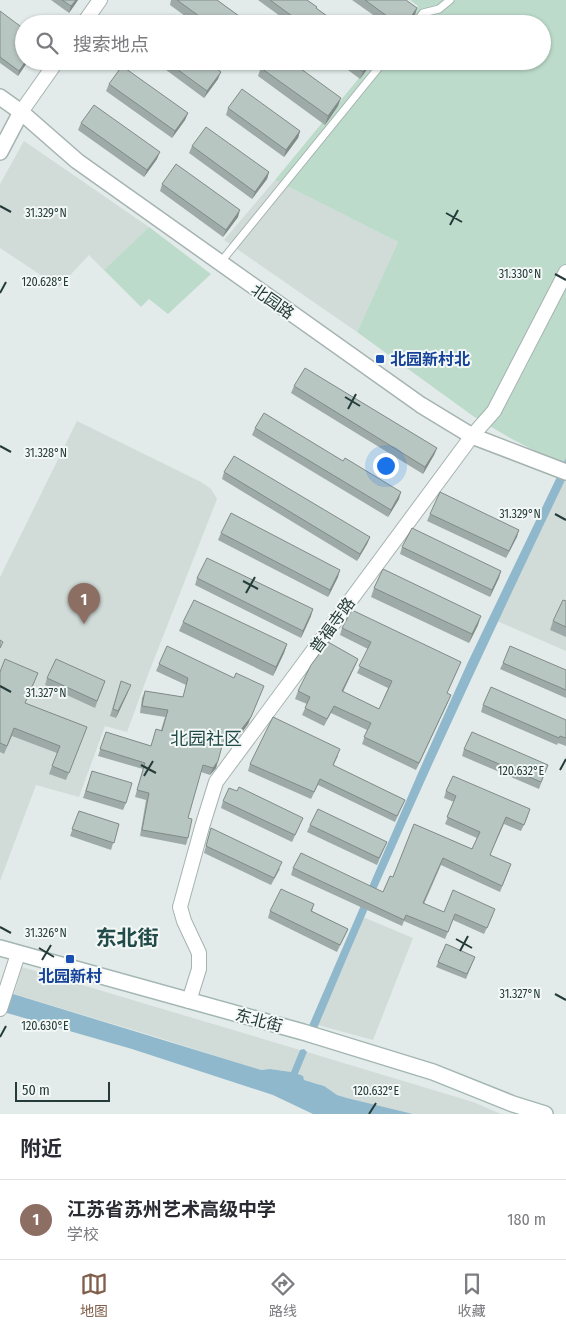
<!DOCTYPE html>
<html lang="zh">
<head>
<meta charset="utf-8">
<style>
  body { margin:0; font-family:"Fira Sans Condensed","Noto Sans SC",sans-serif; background:#f2f2f3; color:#2b2b33 }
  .scale { position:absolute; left:15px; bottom:12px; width:95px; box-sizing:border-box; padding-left:5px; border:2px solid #243b39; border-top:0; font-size:14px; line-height:18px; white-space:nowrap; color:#243b39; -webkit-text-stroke:4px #f3f8f6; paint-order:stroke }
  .you { position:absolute; left:385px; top:465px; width:18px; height:18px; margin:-12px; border:4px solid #fff; border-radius:50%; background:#1a73e8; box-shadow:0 0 0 8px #1a73e833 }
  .badge { display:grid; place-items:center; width:32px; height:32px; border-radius:50%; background:#805e4a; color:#fff; font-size:16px; font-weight:700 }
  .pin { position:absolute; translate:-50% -41px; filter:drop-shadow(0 1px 2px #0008) }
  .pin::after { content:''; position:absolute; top:26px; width:18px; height:15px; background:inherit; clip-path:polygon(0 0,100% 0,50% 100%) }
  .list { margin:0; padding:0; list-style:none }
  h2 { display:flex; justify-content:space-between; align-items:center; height:65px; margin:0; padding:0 20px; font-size:21px }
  h2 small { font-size:16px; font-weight:400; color:#7c7c81 }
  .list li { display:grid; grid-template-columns:32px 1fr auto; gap:15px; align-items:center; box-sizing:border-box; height:80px; padding:0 20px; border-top:1px solid #e1e1e2 }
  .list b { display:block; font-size:19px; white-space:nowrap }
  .list p { margin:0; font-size:16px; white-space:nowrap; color:#7c7c81 }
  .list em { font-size:16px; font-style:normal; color:#7c7c81 }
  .icon { flex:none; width:28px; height:28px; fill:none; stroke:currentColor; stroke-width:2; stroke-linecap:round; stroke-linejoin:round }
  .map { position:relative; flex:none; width:566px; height:1114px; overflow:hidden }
  .search { position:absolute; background:#fff; box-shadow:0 1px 4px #0004; left:15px; right:15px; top:15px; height:55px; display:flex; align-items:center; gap:12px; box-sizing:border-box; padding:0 18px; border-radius:28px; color:#7c7c81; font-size:19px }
  .sheet { height:145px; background:#fff }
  nav { display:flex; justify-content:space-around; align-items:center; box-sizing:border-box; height:70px; border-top:1px solid #e1e1e2; background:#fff; font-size:14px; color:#7c7c81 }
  nav a { display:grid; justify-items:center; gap:2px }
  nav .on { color:#805e4a }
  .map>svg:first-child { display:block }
  .built { fill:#d1dbd8 }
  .green { fill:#bddbca }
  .water { fill:#8fb8cc }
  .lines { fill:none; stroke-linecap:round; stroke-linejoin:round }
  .service-casing { stroke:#a5b3b1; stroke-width:9 }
  .minor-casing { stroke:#a5b3b1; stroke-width:16 }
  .tertiary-casing { stroke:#a5b3b1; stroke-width:18 }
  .secondary-casing { stroke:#a2b6b2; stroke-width:18 }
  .service { stroke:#fff; stroke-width:7 }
  .minor { stroke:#fff; stroke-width:14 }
  .tertiary { stroke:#fff; stroke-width:15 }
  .secondary { stroke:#fff; stroke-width:15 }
  .wall { fill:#9eaaa7 }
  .shaded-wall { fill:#818b88 }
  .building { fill:#b8c6c2; stroke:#818b88 }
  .ticks { fill:none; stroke:#243b39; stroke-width:2 }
  .transit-dot { fill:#1a4fb4; stroke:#f3f8f6; stroke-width:2 }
  .labels { text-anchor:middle; stroke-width:4; stroke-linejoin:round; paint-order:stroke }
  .street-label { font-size:16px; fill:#243b39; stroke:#f3f8f6 }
  .transit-label { font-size:16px; font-weight:bold; fill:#164399; stroke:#f3f8f6; text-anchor:start }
  .neighbourhood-label { font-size:18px; fill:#214b49; stroke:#f3f8f6 }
  .district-label { font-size:21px; font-weight:bold; fill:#214b49; stroke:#f3f8f6 }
  .ticks-label { font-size:12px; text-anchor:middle; fill:#243b39; stroke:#f3f8f6; stroke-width:4; stroke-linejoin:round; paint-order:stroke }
</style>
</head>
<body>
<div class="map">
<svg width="566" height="1114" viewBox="0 0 566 1114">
  <rect width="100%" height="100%" fill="#e2ebe9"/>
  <!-- built -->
  <g class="built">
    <polygon points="24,141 149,227 104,270 89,255 59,287 0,248 0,184"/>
    <polygon points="275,180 398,242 357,332 224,240"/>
    <polygon points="77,421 201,482 211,489 217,499 149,672 127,732 105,726 79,797 36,785 0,881 0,577"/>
    <polygon points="565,479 566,480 566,651 497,621"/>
    <polygon points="363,917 413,938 373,1040 318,1025"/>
    <polygon points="22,967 300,1050 291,1072 270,1069 261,1070 246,1066 160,1038 14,994"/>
    <polygon points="307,1052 473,1102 501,1114 413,1114 347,1098 337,1095 319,1084 304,1080 298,1075"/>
  </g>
  <!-- green -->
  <g class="green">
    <polygon points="410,0 566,0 566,467 510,438 473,416 357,332 398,242 275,180 373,61 542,61 542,24 404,24 418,6"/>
    <polygon points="149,227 211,274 168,314 149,299 141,307 104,270"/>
  </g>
  <!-- water -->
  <g class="water">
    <path d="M566 458 565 480C478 662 393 845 316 1031L308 1028 419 771 468 662Z"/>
    <polygon points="0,990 261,1070 270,1069 291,1072 300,1050 304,1049 307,1052 298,1074 303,1076 304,1080 324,1086 337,1095 347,1098 413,1114 313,1114 273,1095 132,1049 0,1011"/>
  </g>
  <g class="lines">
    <!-- service casing -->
    <g class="service-casing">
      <g id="service">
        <polyline points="415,24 423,13 439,9 450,0"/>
        <polyline points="220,263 384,61"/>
      </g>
    </g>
    <!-- minor casing -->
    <g class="minor-casing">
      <g id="minor">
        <polyline points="83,24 100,0"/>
        <polyline points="21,112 57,61"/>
        <polyline points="189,1001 199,969 199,953 184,921 180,907 202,827 216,782 472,436 494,411 566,272"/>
        <polyline points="0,1009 18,954"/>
      </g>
    </g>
    <!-- tertiary casing -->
    <g class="tertiary-casing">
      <g id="tertiary">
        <polyline points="0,97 21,112 77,161 421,405 472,436 566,472"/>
        <polyline points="0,152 21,112"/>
      </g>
    </g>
    <!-- secondary casing -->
    <g class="secondary-casing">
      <polyline id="secondary" points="0,948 303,1032 433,1072 513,1104 545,1114"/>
    </g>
    <!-- service -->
    <use href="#service" class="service"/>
    <!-- minor -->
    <use href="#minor" class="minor"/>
    <!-- tertiary -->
    <use href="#tertiary" class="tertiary"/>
    <!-- secondary -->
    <use href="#secondary" class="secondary"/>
  </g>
  <!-- wall -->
  <g class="wall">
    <polygon points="51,0 78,0 69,13"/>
    <polygon points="171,0 217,0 250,24 196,24 170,5"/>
    <polygon points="258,0 307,0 316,8 338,24 291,24"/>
    <polygon points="352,0 406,0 415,15 408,24 386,24"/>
    <polygon points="0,11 24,61 28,61 18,76 0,63"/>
    <polygon points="154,61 207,61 218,79 204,98"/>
    <polygon points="248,61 290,61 338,106 325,125 258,76 260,70"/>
    <polygon points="336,61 373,61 360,79"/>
    <polygon points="109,84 188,113 185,120 172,138 106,91"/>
    <polygon points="228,108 300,131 298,138 284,157 226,115"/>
    <polygon points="81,123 157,159 144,177 78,130"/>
    <polygon points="192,146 269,172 267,179 252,199 189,153"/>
    <polygon points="162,184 238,217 223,237 160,191"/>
    <polygon points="294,386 437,448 434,455 423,474 291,393"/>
    <polygon points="255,428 399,499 388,517 252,435"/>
    <polygon points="224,472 370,537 367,544 357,561 222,479"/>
    <polygon points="430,514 519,530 506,558 427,521"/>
    <polygon points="221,533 338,577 328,597 218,540"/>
    <polygon points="402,547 501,571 490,597 400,554"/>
    <polygon points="197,578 311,616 301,638 195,585"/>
    <polygon points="374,588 478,625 469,643 371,597"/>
    <polygon points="566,601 566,637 550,630 553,621"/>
    <polygon points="183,622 287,644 284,653 273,676 179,631"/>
    <polygon points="342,628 461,662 447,693 448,702 416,770 362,744 367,730 331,713 324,726 302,715 307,704 295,699 298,691 358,659 343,692 379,709 388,688 357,673 368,649 340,635"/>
    <polygon points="503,663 566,670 566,698 500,669"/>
    <polygon points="159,664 261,693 248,724 235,742 224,738 216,768 210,775 201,772 188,818 188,838 186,845 140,836 146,800 135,797 143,769 98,756 106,732 151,746 156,729 161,730 165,717 140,713 142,698 145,691 183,697 186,685 156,671"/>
    <polygon points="0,672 35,681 25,703 87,727 66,780 49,774 57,753 12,736 4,754 0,752"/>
    <polygon points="47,678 105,681 95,708 45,685"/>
    <polygon points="121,681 128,692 116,718 110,716"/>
    <polygon points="483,705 566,720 566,746 558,743 557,745 481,712"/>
    <polygon points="464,749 548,765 539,789 462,756"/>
    <polygon points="338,756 333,766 405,800 395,822 318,785 311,799 248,771 250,764"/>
    <polygon points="92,771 126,803 123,810 83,798"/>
    <polygon points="446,791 528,816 521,831 504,824 490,855 509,870 500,892 441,865 424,904 444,912 493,915 484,934 453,920 445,939 404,921 402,926 291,875 293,868 383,892 393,877 414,824 472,849 477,838 445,824 454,802 444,798"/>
    <polygon points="223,801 300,825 292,842 221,808"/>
    <polygon points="79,811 119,824 111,850 70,836"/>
    <polygon points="310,825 387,842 377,865 307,832"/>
    <polygon points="211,828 280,869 271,885 204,853"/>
    <polygon points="314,904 312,911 348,929 337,952 268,918 270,911"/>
    <polygon points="446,944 475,957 466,979 436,967"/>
  </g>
  <!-- shaded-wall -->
  <g class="shaded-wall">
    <polygon points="76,0 78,0 69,13 71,6"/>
    <polygon points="417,8 415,15 408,24 406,24"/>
    <polygon points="26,61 28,61 18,76 19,71"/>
    <polygon points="370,61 373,61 360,79 363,72"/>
    <polygon points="221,72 218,79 204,98 207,91"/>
    <polygon points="341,98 338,106 325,125 328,116"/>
    <polygon points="188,113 185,120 172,138 175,131"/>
    <polygon points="300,131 298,138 284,157 286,150"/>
    <polygon points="160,152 157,159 144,177 147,170"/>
    <polygon points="269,172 267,179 252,199 255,192"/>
    <polygon points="240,210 238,217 223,237 226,230"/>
    <polygon points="437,448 434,455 423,474 425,467"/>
    <polygon points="401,492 399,499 388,517 391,510"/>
    <polygon points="519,530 517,537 506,558 509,551"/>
    <polygon points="370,537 367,544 357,561 360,554"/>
    <polygon points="340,570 338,577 328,597 330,590"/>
    <polygon points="501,571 499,578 490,597 492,590"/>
    <polygon points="313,609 311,616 301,638 303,631"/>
    <polygon points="481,616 478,625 469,643 472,634"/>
    <polygon points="287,644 284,653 273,676 276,667"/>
    <polygon points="358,659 355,666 339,699 342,691"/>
    <polygon points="131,685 128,692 116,718 118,711"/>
    <polygon points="261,693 248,724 235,742 237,735"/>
    <polygon points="451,695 448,702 416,770 419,763"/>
    <polygon points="218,761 216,768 210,775 213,768"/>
  </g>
  <!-- building -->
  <g class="building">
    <polygon points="62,0 76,0 71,6"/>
    <polygon points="177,0 217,0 250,24 210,24"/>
    <polygon points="270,0 307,0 317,7 316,8 338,24 303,24"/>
    <polygon points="365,0 406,0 417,8 406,24 398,24"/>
    <polygon points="0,11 24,29 24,61 26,61 19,71 0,57"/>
    <polygon points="149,20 155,24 146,24"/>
    <polygon points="166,61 207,61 221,72 207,91"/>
    <polygon points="262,61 290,61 341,98 328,116 261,68 265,63"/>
    <polygon points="348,61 370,61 363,72"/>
    <polygon points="122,66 188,113 175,131 109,84"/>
    <polygon points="242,89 300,131 286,150 228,108"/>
    <polygon points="94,105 160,152 147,170 81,123"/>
    <polygon points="206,127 269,172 255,192 192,146"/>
    <polygon points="176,164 240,210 226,230 162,184"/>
    <polygon points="305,368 437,448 425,467 294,386"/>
    <polygon points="264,413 343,461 345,458 401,492 391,510 255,428"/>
    <polygon points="234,456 370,537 360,554 224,472"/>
    <polygon points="440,492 519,530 509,551 430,514"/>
    <polygon points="231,513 340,570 330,590 221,533"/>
    <polygon points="412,528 501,571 492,590 402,547"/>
    <polygon points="207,558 313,609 303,631 197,578"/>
    <polygon points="383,569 481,616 472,634 374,588"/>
    <polygon points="194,600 287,644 276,667 183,622"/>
    <polygon points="563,600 566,601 566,627 553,621"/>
    <polygon points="352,610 461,662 447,693 451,695 419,763 364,737 371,723 334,706 327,719 305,708 310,697 298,691 311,665 328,642 358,659 342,691 379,709 392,681 359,666 371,642 342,628"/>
    <polygon points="0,640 3,642 0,648"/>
    <polygon points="167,646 234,678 236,673 264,686 251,717 237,735 226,731 218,761 213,768 203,765 188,818 192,819 188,838 142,830 149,793 137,790 145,763 100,749 106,732 151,746 156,729 162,731 168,710 142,706 145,691 183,697 188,678 159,664"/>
    <polygon points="510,646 566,670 566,690 503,663"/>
    <polygon points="5,659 38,673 25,703 87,727 69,773 52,766 60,746 14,728 7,746 0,743 0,672"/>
    <polygon points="56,659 105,681 97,701 47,678"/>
    <polygon points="121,681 131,685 118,711 113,709"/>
    <polygon points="491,687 566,720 566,738 560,736 559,738 483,705"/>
    <polygon points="273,717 340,749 333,765 405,800 397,816 320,779 314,792 250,764"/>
    <polygon points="472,732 548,765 541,782 464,749"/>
    <polygon points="92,771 132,783 126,803 86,791"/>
    <polygon points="453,776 530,809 524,825 506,817 490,855 511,864 502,886 443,858 423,903 444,912 453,890 495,909 487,928 455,914 448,932 406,915 404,920 293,868 301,853 383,892 390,876 393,877 414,824 472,849 480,832 447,817 456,796 446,791"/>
    <polygon points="239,787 303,818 295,835 223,801 229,788 237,791"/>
    <polygon points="318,809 387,842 379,858 310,825"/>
    <polygon points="79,811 119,824 114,843 72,829"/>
    <polygon points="211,828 282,862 274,878 206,846"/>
    <polygon points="281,889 314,904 311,911 348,929 340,945 270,911"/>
    <polygon points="446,944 475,957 467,974 438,962"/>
  </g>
  <!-- ticks -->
  <path class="ticks" d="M0 206 11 212M446 213 462 222M450 225 458 210M555 274 566 280M0 293 6 282M345 397 360 406M348 409 356 394M0 446 11 452M555 514 566 520M243 581 258 589M246 593 255 577M0 686 11 692M141 765 156 773M560 770 566 759M144 776 153 761M0 927 11 933M456 939 472 948M39 948 54 957M460 951 468 936M42 960 51 945M555 994 566 1000M0 1037 6 1026M369 1114 376 1103"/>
  <!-- markers -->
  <g class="transit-dot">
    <rect x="375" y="354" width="10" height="10" rx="2.5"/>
    <rect x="65" y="954" width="10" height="10" rx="2.5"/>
  </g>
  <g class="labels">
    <!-- street labels -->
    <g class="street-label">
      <text transform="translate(273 301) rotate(35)" y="6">北园路</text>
      <text transform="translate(332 625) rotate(-54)" y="6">普福寺路</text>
      <text transform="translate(259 1020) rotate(15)" y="6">东北街</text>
    </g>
    <!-- transit labels -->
    <g class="transit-label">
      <text x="390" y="365">北园新村北</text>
      <text x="70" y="982" text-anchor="middle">北园新村</text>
    </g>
    <!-- neighbourhood labels -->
    <g class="neighbourhood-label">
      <text x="206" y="745">北园社区</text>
    </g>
    <!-- district labels -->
    <g class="district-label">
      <text x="127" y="945">东北街</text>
    </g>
  </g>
  <g class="ticks-label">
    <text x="46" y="217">31.329°N</text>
    <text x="520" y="278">31.330°N</text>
    <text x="45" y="286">120.628°E</text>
    <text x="46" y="457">31.328°N</text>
    <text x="520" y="518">31.329°N</text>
    <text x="46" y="697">31.327°N</text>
    <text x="521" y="775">120.632°E</text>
    <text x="46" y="937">31.326°N</text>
    <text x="520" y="998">31.327°N</text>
    <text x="45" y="1030">120.630°E</text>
    <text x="376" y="1095">120.632°E</text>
  </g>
</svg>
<div class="scale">50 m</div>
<div class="you"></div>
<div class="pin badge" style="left:84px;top:624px;background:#8d6e63">1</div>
<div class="search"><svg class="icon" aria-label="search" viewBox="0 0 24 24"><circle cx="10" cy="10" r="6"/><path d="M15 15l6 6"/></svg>搜索地点</div>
</div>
<section class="sheet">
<h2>附近<small></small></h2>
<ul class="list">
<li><span class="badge" style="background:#8d6e63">1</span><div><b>江苏省苏州艺术高级中学</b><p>学校</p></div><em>180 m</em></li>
</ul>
</section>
<nav>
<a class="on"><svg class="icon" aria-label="map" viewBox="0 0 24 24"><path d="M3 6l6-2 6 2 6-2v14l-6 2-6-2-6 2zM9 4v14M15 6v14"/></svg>地图</a>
<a><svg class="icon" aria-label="directions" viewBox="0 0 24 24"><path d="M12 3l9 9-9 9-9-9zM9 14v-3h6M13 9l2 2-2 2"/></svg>路线</a>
<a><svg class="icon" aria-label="saved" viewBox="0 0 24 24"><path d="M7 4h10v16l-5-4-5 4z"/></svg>收藏</a>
</nav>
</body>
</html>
